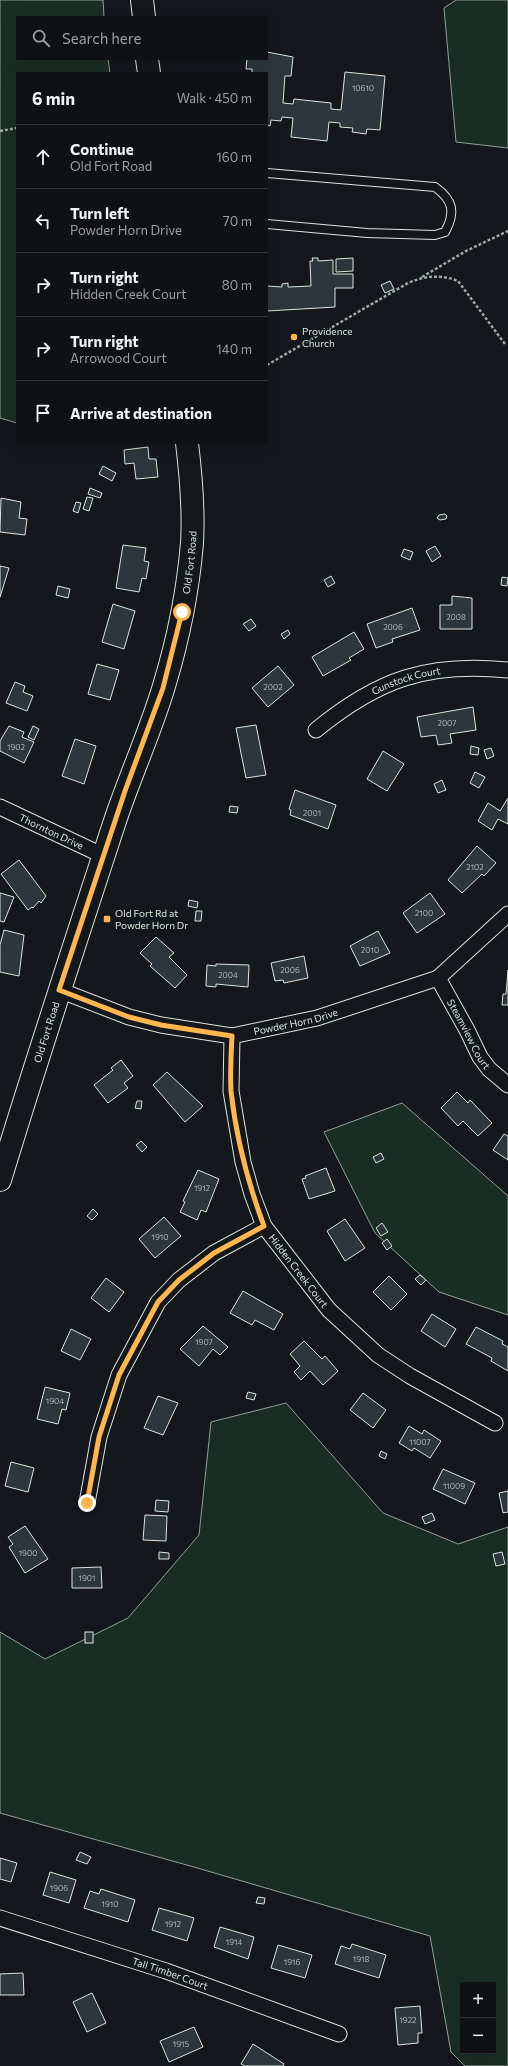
<!DOCTYPE html>
<html lang="en">
<head>
<meta charset="utf-8">
<style>
  body { margin:0; font-family:Commissioner,sans-serif; background:#1d2022; color:#f1f3f6 }
  .controls { position:absolute; right:12px; bottom:12px; display:grid; overflow:hidden; border-radius:0px; box-shadow:0 4px 16px #0002 }
  .controls button { width:36px; height:36px; display:grid; place-items:center; padding:0; border:0; border-bottom:1px solid #2f3234; background:#0f1215; color:#f1f3f6; font:20px sans-serif }
  .stop { position:absolute; width:12px; height:12px; margin:-9px; border:3px solid #ffb74d; border-radius:50%; background:#fff }
  .stop.end { background:#ffb74d; border-color:#fff; box-shadow:0 1px 4px #0008 }
  .list { margin:0; padding:0; list-style:none }
  h2 { display:flex; justify-content:space-between; align-items:center; height:52px; margin:0; padding:0 16px; font-size:17px }
  h2 small { font-size:13px; font-weight:400; color:#9b9ea0 }
  .list li { display:grid; grid-template-columns:26px 1fr auto; gap:12px; align-items:center; box-sizing:border-box; height:64px; padding:0 16px; border-top:1px solid #2f3234 }
  .list b { display:block; font-size:15px; white-space:nowrap }
  .list p { margin:0; font-size:13px; white-space:nowrap; color:#9b9ea0 }
  .list em { font-size:13px; font-style:normal; color:#9b9ea0 }
  .icon { flex:none; width:22px; height:22px; fill:none; stroke:currentColor; stroke-width:2; stroke-linecap:round; stroke-linejoin:round }
  .map { position:relative; flex:none; width:508px; height:2066px; overflow:hidden }
  .search { position:absolute; background:#0f1215; box-shadow:0 4px 16px #0002; left:16px; top:16px; width:252px; height:44px; display:flex; align-items:center; gap:10px; box-sizing:border-box; padding:0 14px; border-radius:0px; color:#9b9ea0; font-size:15px }
  .panel { position:absolute; background:#0f1215; box-shadow:0 4px 16px #0002; left:16px; top:72px; width:252px; height:372px; border-radius:0px }
  .map>svg:first-child { display:block }
  .green { fill:#1a2d24; stroke:#939e99; fill-rule:evenodd }
  .building { fill:#2c363c; stroke:#d8e6dc }
  .lines { fill:none; stroke-linecap:round; stroke-linejoin:round }
  .service-casing { stroke:#d8e6dc; stroke-width:10 }
  .minor-casing { stroke:#d8e6dc; stroke-width:17 }
  .secondary-casing { stroke:#d8e6dc; stroke-width:24 }
  .path { stroke:#9da8a2; stroke-width:2.5; stroke-dasharray:3 2; stroke-linecap:butt }
  .service { stroke:#14181c; stroke-width:8 }
  .minor { stroke:#14181c; stroke-width:15 }
  .secondary { stroke:#14181c; stroke-width:22 }
  .route { stroke:#ffb74d; stroke-width:5 }
  .poi-dot { fill:#ffb74d; stroke:#14181c; stroke-width:1.5 }
  .labels { text-anchor:middle; stroke-width:3; stroke-linejoin:round; paint-order:stroke }
  .number-label { font-size:8px; fill:#adbab4 }
  .poi-label { font-size:10px; fill:#d8e6dc; stroke:#14181c; text-anchor:start }
  .street-label { font-size:10px; fill:#d8e6dc; stroke:#14181c }
</style>
</head>
<body>
<div class="map">
<svg width="508" height="2066" viewBox="0 0 508 2066">
  <rect width="100%" height="100%" fill="#14181c"/>
  <!-- green -->
  <g class="green">
    <polygon points="0,0 103,0 104,17 17,17 17,59 108,59 110,73 17,73 17,423 0,418"/>
    <polygon points="456,0 508,0 508,148 456,142 444,8"/>
    <polygon points="402,1103 508,1196 508,1315 439,1292 375,1233 324,1132"/>
    <path d="M286 1403 383 1513 458 1544 508 1527V2066H465L451 2052 430 1936 194 1867 0 1813V1632L45 1659 128 1618 199 1535 211 1422ZM463 1985H493V2051H463Z"/>
  </g>
  <!-- building -->
  <g class="building">
    <polygon points="267,52 293,57 291,76 285,76 283,103 293,104 294,99 331,103 331,109 341,110 345,72 385,76 380,130 367,129 366,134 352,132 353,128 340,127 340,123 329,122 327,141 291,137 293,118 282,117 281,121 271,120 270,126 267,125 267,73 252,73 252,69 246,69 247,59 267,59"/>
    <polygon points="312,258 318,258 318,261 333,260 333,274 353,274 353,288 335,288 335,307 267,311 267,286 282,287 282,284 288,283 288,287 311,286 310,261 313,261"/>
    <polygon points="353,258 353,271 336,272 336,259"/>
    <polygon points="390,281 394,289 385,293 381,285"/>
    <polygon points="148,447 149,459 156,459 158,477 136,479 134,463 125,464 124,450"/>
    <polygon points="103,466 116,473 112,481 99,474"/>
    <polygon points="90,488 102,493 100,498 88,494"/>
    <polygon points="87,497 93,498 89,511 83,509"/>
    <polygon points="1,498 21,502 19,518 27,519 25,535 0,532"/>
    <polygon points="76,502 81,503 78,513 73,511"/>
    <polygon points="445,514 447,516 446,519 440,520 437,518 439,515"/>
    <polygon points="123,545 146,548 144,561 149,562 146,579 142,578 139,592 116,588"/>
    <polygon points="435,546 441,556 432,562 426,551"/>
    <polygon points="404,549 413,552 410,560 401,556"/>
    <polygon points="0,566 9,568 0,597"/>
    <polygon points="331,576 335,583 328,587 324,580"/>
    <polygon points="502,577 508,578 507,586 501,585"/>
    <polygon points="58,586 70,589 68,598 56,595"/>
    <polygon points="452,596 472,598 472,629 440,629 440,605 452,605"/>
    <polygon points="113,604 135,611 124,649 102,642"/>
    <polygon points="412,608 420,630 392,639 393,642 376,648 367,624"/>
    <polygon points="251,619 256,626 249,631 243,624"/>
    <polygon points="288,630 290,634 284,639 281,634"/>
    <polygon points="354,632 364,649 349,658 351,660 323,676 312,657"/>
    <polygon points="97,664 119,670 110,700 88,694"/>
    <polygon points="278,666 294,685 268,707 252,688"/>
    <polygon points="15,682 25,686 23,692 33,696 27,711 6,703"/>
    <polygon points="473,707 476,730 450,734 452,743 438,745 436,735 421,737 417,717"/>
    <polygon points="256,725 266,775 246,778 236,728"/>
    <polygon points="9,726 24,732 22,737 34,742 24,763 0,751 0,741"/>
    <polygon points="33,726 39,729 34,740 28,737"/>
    <polygon points="75,739 96,746 84,784 62,776"/>
    <polygon points="471,746 479,748 478,755 470,754"/>
    <polygon points="491,748 494,756 487,759 484,750"/>
    <polygon points="383,751 404,764 387,791 367,779"/>
    <polygon points="475,772 485,777 479,788 470,783"/>
    <polygon points="442,780 446,790 438,793 434,784"/>
    <polygon points="295,790 336,805 328,829 290,815 291,810 289,809"/>
    <polygon points="508,798 508,824 498,819 492,830 478,821 488,803 500,811"/>
    <polygon points="230,806 238,807 237,813 229,812"/>
    <polygon points="477,846 496,863 484,876 482,874 462,893 448,880"/>
    <polygon points="19,860 46,896 41,903 39,901 33,908 32,907 28,910 1,874"/>
    <polygon points="0,893 14,897 4,922 0,921"/>
    <polygon points="430,893 445,914 417,933 403,913"/>
    <polygon points="189,900 198,902 197,908 188,906"/>
    <polygon points="196,911 202,911 201,921 195,921"/>
    <polygon points="4,930 24,935 19,976 0,972 0,945"/>
    <polygon points="378,931 390,953 360,966 350,946"/>
    <polygon points="156,937 174,953 169,957 187,975 175,988 150,966 152,964 140,953"/>
    <polygon points="304,956 308,978 284,983 283,980 275,981 271,963"/>
    <polygon points="216,964 249,965 248,987 216,984 216,987 206,986 207,965 216,966"/>
    <polygon points="508,970 508,1005 502,1005 503,994 506,994"/>
    <polygon points="121,1060 133,1076 124,1083 128,1088 108,1103 94,1085 113,1070 111,1068"/>
    <polygon points="167,1072 203,1106 185,1122 153,1085"/>
    <polygon points="457,1092 468,1103 470,1100 492,1123 478,1136 463,1121 458,1126 441,1108"/>
    <polygon points="137,1101 142,1101 141,1109 135,1108"/>
    <polygon points="504,1134 508,1136 508,1160 493,1150"/>
    <polygon points="141,1141 147,1147 142,1152 136,1145"/>
    <polygon points="381,1153 384,1159 376,1163 373,1157"/>
    <polygon points="326,1168 335,1191 309,1199 302,1179 306,1178 305,1176"/>
    <polygon points="198,1170 219,1179 206,1212 201,1210 197,1220 180,1212 185,1202 183,1201"/>
    <polygon points="93,1209 98,1214 92,1220 87,1216"/>
    <polygon points="164,1217 181,1236 155,1258 139,1239"/>
    <polygon points="345,1219 365,1248 345,1261 327,1231"/>
    <polygon points="382,1223 388,1232 381,1236 376,1228"/>
    <polygon points="387,1239 392,1246 387,1250 382,1243"/>
    <polygon points="420,1275 426,1280 421,1285 415,1279"/>
    <polygon points="389,1276 407,1294 391,1310 373,1292"/>
    <polygon points="106,1278 124,1292 109,1312 91,1298"/>
    <polygon points="243,1291 283,1314 274,1330 255,1320 252,1325 230,1313"/>
    <polygon points="432,1314 456,1329 445,1347 421,1331"/>
    <polygon points="203,1326 228,1347 220,1355 213,1349 199,1366 180,1349"/>
    <polygon points="476,1327 503,1341 502,1344 508,1347 508,1371 491,1361 492,1358 466,1344"/>
    <polygon points="71,1329 91,1339 80,1360 61,1351"/>
    <polygon points="304,1341 322,1359 325,1356 338,1371 323,1385 310,1371 301,1380 294,1372 300,1366 290,1354"/>
    <polygon points="45,1387 70,1393 66,1410 62,1409 58,1424 37,1419"/>
    <polygon points="248,1392 256,1394 254,1400 246,1398"/>
    <polygon points="363,1393 386,1410 373,1428 350,1410"/>
    <polygon points="158,1396 178,1403 163,1435 144,1428"/>
    <polygon points="409,1426 422,1434 424,1430 441,1441 430,1458 414,1448 412,1451 399,1443"/>
    <polygon points="381,1451 387,1454 385,1459 379,1456"/>
    <polygon points="11,1462 34,1468 28,1492 5,1486"/>
    <polygon points="443,1469 475,1483 465,1504 433,1489"/>
    <polygon points="508,1491 508,1512 503,1513 499,1493"/>
    <polygon points="156,1500 169,1501 168,1512 155,1511"/>
    <polygon points="432,1513 435,1520 425,1524 422,1517"/>
    <polygon points="145,1515 167,1516 166,1541 143,1540"/>
    <polygon points="25,1526 48,1559 25,1573 9,1547 13,1544 8,1537"/>
    <polygon points="159,1552 169,1553 169,1559 159,1559"/>
    <polygon points="502,1552 505,1564 496,1566 493,1554"/>
    <polygon points="101,1567 102,1588 72,1588 72,1568"/>
    <rect x="85" y="1632" width="8" height="11"/>
    <polygon points="80,1852 91,1857 87,1864 76,1860"/>
    <polygon points="0,1858 17,1863 11,1882 0,1879"/>
    <polygon points="50,1872 76,1880 69,1903 43,1895"/>
    <polygon points="101,1889 135,1900 128,1922 84,1908 90,1891 99,1894"/>
    <polygon points="258,1897 265,1898 264,1904 256,1903"/>
    <polygon points="159,1908 194,1918 187,1941 152,1930"/>
    <polygon points="220,1927 254,1937 248,1959 214,1947"/>
    <polygon points="352,1944 386,1955 379,1978 335,1964 341,1946 350,1949"/>
    <polygon points="278,1945 312,1955 305,1978 271,1968"/>
    <polygon points="23,1973 24,1995 0,1995 0,1974"/>
    <polygon points="92,1993 106,2023 87,2032 73,2002"/>
    <polygon points="420,2006 422,2033 418,2033 418,2043 398,2045 395,2008"/>
    <polygon points="194,2027 203,2047 169,2062 160,2041"/>
    <polygon points="253,2044 284,2064 283,2066 245,2066 241,2064"/>
  </g>
  <g class="lines">
    <!-- service casing -->
    <g class="service-casing">
      <path id="service" d="M267 173 435 187C453 200 456 212 445 232L435 235 367 233 267 224"/>
    </g>
    <!-- minor casing -->
    <g class="minor-casing">
      <g id="minor">
        <path id="s1" d="M316 730C378 679 428 662 508 670"/>
        <path id="s2" d="M0 807 104 856"/>
        <path id="s3" d="M438 978 467 1030 480 1057 489 1069 508 1085"/>
        <path id="s4" d="M59 990 129 1017 161 1025 232 1036 317 1018 438 978 508 914"/>
        <path id="s5" d="M232 1036 231 1091 243 1162 252 1194 264 1226 329 1310 378 1355 410 1376 495 1423"/>
        <polyline points="87,1503 99,1437 119,1375 158,1302 179,1280 214,1253 264,1226"/>
        <path id="s6" d="M0 1918 166 1971 339 2034"/>
      </g>
    </g>
    <!-- secondary casing -->
    <g class="secondary-casing">
      <g id="secondary">
        <polyline points="142,0 144,17"/>
        <polyline points="147,59 149,73"/>
        <path id="s7" d="M0 1180C36 1061 75 943 114 824 129 778 150 733 164 686 178 640 188 591 192 543 194 510 191 476 187 443"/>
      </g>
    </g>
    <!-- path -->
    <g class="path">
      <polyline points="0,131 17,128"/>
      <polyline points="422,277 466,251 508,231"/>
      <path d="M267 365 408 283C425 276 440 274 458 281L505 344"/>
    </g>
    <!-- service -->
    <use href="#service" class="service"/>
    <!-- minor -->
    <use href="#minor" class="minor"/>
    <!-- secondary -->
    <use href="#secondary" class="secondary"/>
  </g>
  <g class="lines">
    <!-- route -->
    <path class="route" d="M87 1503 99 1437 119 1375 158 1302 179 1280 214 1253 264 1226C248 1183 236 1137 231 1091 230 1073 231 1054 232 1036L161 1025 129 1017 59 990 125 791 163 688 182 612"/>
  </g>
  <!-- markers -->
  <g class="poi-dot">
    <circle cx="294" cy="337" r="4"/>
    <rect x="103" y="915" width="8" height="8" rx="2"/>
  </g>
  <g class="labels">
    <!-- number labels -->
    <g class="number-label">
      <text x="363" y="91">10610</text>
      <text x="456" y="620">2008</text>
      <text x="393" y="630">2006</text>
      <text x="273" y="690">2002</text>
      <text x="447" y="726">2007</text>
      <text x="16" y="750">1902</text>
      <text x="312" y="816">2001</text>
      <text x="475" y="870">2102</text>
      <text x="424" y="916">2100</text>
      <text x="370" y="953">2010</text>
      <text x="290" y="973">2006</text>
      <text x="228" y="978">2004</text>
      <text x="202" y="1191">1912</text>
      <text x="160" y="1240">1910</text>
      <text x="204" y="1345">1907</text>
      <text x="55" y="1404">1904</text>
      <text x="420" y="1445">11007</text>
      <text x="454" y="1489">11009</text>
      <text x="28" y="1556">1900</text>
      <text x="87" y="1581">1901</text>
      <text x="59" y="1891">1906</text>
      <text x="110" y="1907">1910</text>
      <text x="173" y="1927">1912</text>
      <text x="234" y="1945">1914</text>
      <text x="361" y="1962">1918</text>
      <text x="292" y="1965">1916</text>
      <text x="408" y="2023">1922</text>
      <text x="181" y="2047">1915</text>
    </g>
    <!-- poi labels -->
    <g class="poi-label">
      <text x="302" y="335">Providence<tspan x="302" dy="12">Church</tspan></text>
      <text x="115" y="917">Old Fort Rd at<tspan x="115" dy="12">Powder Horn Dr</tspan></text>
    </g>
    <!-- street labels -->
    <g class="street-label">
      <text dy="4" stroke="none"><textPath href="#s7" startOffset="647">Old Fort Road</textPath></text>
      <text dy="4" stroke="none"><textPath href="#s1" startOffset="104">Gunstock Court</textPath></text>
      <text dy="4" stroke="none"><textPath href="#s2" startOffset="57">Thornton Drive</textPath></text>
      <text dy="4" stroke="none"><textPath href="#s4" startOffset="245">Powder Horn Drive</textPath></text>
      <text dy="4" stroke="none"><textPath href="#s7" startOffset="155">Old Fort Road</textPath></text>
      <text dy="4" stroke="none"><textPath href="#s3" startOffset="64">Steamview Court</textPath></text>
      <text dy="4" stroke="none"><textPath href="#s5" startOffset="251">Hidden Creek Court</textPath></text>
      <text dy="4" stroke="none"><textPath href="#s6" startOffset="179">Tall Timber Court</textPath></text>
    </g>
  </g>
</svg>
<div class="controls">
<button>+</button>
<button>−</button>
</div>
<div class="stop" style="left:182px;top:612px"></div>
<div class="stop end" style="left:87px;top:1503px"></div>
<div class="search"><svg class="icon" aria-label="search" viewBox="0 0 24 24"><circle cx="10" cy="10" r="6"/><path d="M15 15l6 6"/></svg>Search here</div>
<section class="panel">
<h2>6 min<small>Walk · 450 m</small></h2>
<ul class="list">
<li><svg class="icon" aria-label="ahead" viewBox="0 0 24 24"><path d="M12 20V5M6 11l6-6 6 6"/></svg><div><b>Continue</b><p>Old Fort Road</p></div><em>160 m</em></li>
<li><svg class="icon" aria-label="left" viewBox="0 0 24 24"><path d="M17 20v-9H6M10 6l-5 5 5 5"/></svg><div><b>Turn left</b><p>Powder Horn Drive</p></div><em>70 m</em></li>
<li><svg class="icon" aria-label="right" viewBox="0 0 24 24"><path d="M7 20v-9h11M14 6l5 5-5 5"/></svg><div><b>Turn right</b><p>Hidden Creek Court</p></div><em>80 m</em></li>
<li><svg class="icon" aria-label="right" viewBox="0 0 24 24"><path d="M7 20v-9h11M14 6l5 5-5 5"/></svg><div><b>Turn right</b><p>Arrowood Court</p></div><em>140 m</em></li>
<li><svg class="icon" aria-label="arrive" viewBox="0 0 24 24"><path d="M6 21V4h12l-3 4 3 4H6"/></svg><div><b>Arrive at destination</b></div></li>
</ul>
</section>
</div>
</body>
</html>
